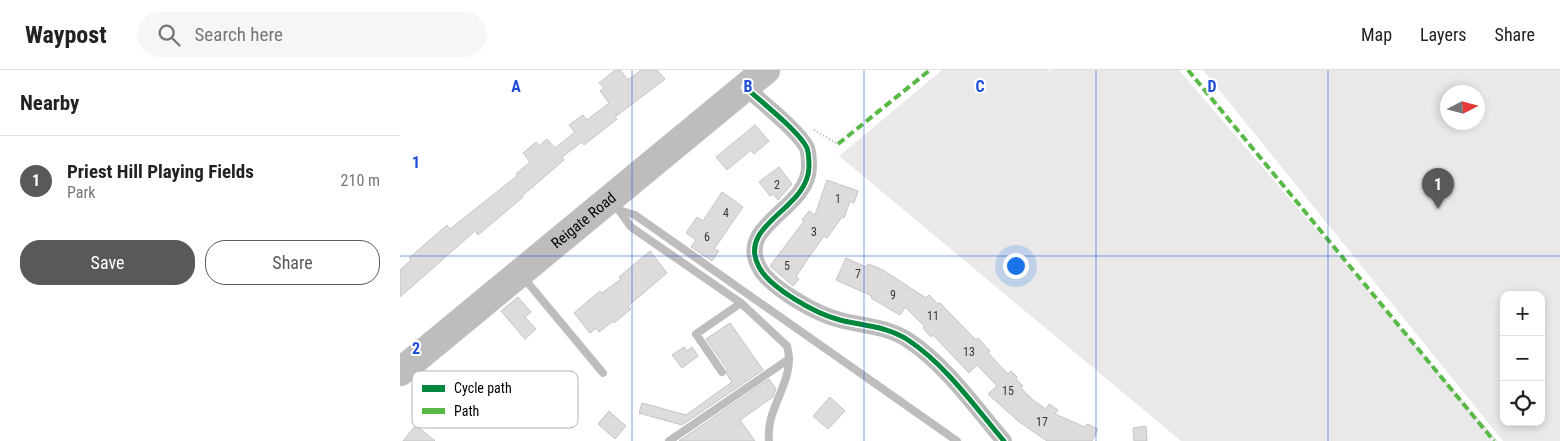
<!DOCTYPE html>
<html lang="en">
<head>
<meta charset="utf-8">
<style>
  body { margin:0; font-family:"Roboto Condensed",sans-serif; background:#f6f6f6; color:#222 }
  .controls { position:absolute; right:15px; bottom:15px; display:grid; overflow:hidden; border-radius:10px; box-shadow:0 2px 8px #0003 }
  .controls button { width:45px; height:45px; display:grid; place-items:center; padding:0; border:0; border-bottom:1px solid #e0e0e0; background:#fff; color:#222; font:25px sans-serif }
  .compass { position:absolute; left:1040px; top:15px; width:45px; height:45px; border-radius:50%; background:#fff; box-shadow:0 2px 8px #0003; rotate:84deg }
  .you { position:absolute; left:615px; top:195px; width:18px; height:18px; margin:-12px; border:4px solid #fff; border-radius:50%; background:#1a73e8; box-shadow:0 0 0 8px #1a73e833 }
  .badge { display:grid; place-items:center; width:32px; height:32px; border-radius:50%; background:#595959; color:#fff; font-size:16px; font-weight:700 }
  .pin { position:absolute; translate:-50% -41px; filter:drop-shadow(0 1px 2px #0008) }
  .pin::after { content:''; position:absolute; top:26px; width:18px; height:15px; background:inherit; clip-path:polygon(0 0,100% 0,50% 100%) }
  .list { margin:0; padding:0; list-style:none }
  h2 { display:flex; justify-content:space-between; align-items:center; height:65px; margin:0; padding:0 20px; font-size:21px }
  h2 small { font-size:16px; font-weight:400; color:#767676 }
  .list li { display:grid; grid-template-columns:32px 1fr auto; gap:15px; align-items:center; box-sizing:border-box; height:90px; padding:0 20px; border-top:1px solid #e0e0e0 }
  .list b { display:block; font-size:19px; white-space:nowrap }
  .list p { margin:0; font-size:16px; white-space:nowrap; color:#767676 }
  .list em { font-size:16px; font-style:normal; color:#767676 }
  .actions { display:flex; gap:10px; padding:15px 20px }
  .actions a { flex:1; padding:11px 0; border:1px solid #595959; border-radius:20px; text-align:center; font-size:18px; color:#595959 }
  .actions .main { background:#595959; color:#fff }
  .icon { flex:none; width:28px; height:28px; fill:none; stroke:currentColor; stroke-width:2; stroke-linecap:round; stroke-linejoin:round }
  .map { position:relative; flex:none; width:1160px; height:371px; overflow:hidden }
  header { display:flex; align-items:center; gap:30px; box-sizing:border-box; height:70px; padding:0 25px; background:#fff; border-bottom:1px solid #e0e0e0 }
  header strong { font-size:24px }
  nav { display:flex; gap:28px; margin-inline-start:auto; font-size:18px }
  .search { width:350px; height:45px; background:#f6f6f6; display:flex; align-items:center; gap:12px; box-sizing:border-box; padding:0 18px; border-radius:28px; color:#767676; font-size:19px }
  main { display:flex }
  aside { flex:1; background:#fff }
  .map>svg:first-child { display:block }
  .green { fill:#e9e9e9; fill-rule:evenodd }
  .building { fill:#dcdcdc; stroke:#c4c4c4 }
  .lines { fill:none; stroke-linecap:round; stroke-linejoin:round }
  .highway-casing { stroke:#dbdbdb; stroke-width:29 }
  .path { stroke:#b8b8b8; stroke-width:2.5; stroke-dasharray:1 2.5; stroke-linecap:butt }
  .lane { stroke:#bdbdbd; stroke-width:8 }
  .street { stroke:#bdbdbd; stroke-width:16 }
  .highway { stroke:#bdbdbd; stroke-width:28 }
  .quiet { stroke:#58b947; stroke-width:4; stroke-dasharray:8 4; stroke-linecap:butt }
  .cycleway-casing { stroke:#fff; stroke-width:8 }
  .cycleway { stroke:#00873e; stroke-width:5 }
  .grid { fill:none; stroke:#1d4ed8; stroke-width:1; stroke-opacity:0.55 }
  .labels { text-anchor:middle; stroke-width:4; stroke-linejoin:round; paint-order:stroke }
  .number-label { font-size:12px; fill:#373737 }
  .street-label { font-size:15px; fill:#000; stroke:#fff }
  .key { fill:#fff; stroke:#b2b2b2; stroke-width:1 }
  .key-label { font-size:14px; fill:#000 }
  .grid-label { font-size:16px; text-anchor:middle; font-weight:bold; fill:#1d4ed8; stroke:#fff; stroke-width:4; stroke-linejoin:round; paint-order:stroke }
</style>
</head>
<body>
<header>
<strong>Waypost</strong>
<div class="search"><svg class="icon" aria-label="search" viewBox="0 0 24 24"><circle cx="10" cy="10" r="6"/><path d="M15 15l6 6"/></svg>Search here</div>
<nav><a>Map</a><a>Layers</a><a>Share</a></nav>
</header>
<main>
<aside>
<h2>Nearby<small></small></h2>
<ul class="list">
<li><span class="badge">1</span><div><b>Priest Hill Playing Fields</b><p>Park</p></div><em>210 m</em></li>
</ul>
<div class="actions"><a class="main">Save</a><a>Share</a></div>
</aside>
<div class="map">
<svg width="1160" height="371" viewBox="0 0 1160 371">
  <rect width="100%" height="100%" fill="#fff"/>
  <!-- green -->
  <g class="green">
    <polygon points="542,0 648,0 650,2 652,0 779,0 1098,371 781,371 439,86"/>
    <path d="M803 0H1160V371H1103ZM1048 22H1078V52H1048ZM1104 225H1141V352H1104Z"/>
  </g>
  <!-- building -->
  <g class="building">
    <polygon points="215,0 220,0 228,10 241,0 257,0 265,9 215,47 217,49 184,75 182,72 162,87 164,90 122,126 123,127 78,165 75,161 0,227 0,200 11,190 9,188 47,155 50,159 117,106 116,104 130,92 123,83 136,72 139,76 147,69 155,78 175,62 169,55 183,45 187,50 209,33 200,21 204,18 199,13"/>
    <polygon points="355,55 369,71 354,84 351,80 327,100 316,87"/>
    <polygon points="379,97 392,114 378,130 373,124 370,126 359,112"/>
    <polygon points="427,110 458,121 454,133 450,131 444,148 442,147 427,168 424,166 407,190 396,207 399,209 393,216 370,196 404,151 402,150 409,141 415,145"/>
    <polygon points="322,122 343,137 314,179 319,181 312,191 291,177 296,170 286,163 297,147 303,151"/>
    <polygon points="250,181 267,203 228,236 231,239 214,253 213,251 199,262 196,258 190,263 174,243 200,221 202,223 221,209 219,207"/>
    <polygon points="446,188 466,197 468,194 483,200 526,228 529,225 538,234 540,233 576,270 578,268 590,281 588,283 608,304 611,301 617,307 616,309 623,316 621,318 633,330 646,339 649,334 658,340 655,344 685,357 687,354 698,359 692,371 647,371 618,351 588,324 597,316 577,295 569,303 533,265 531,267 523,258 525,257 505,237 500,245 471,228 472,226 436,210"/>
    <polygon points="118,227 131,242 125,247 136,259 125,269 101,241"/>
    <polygon points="330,253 363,300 282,355 239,343 242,333 286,345 332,312 327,305 327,299 306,269"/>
    <polygon points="284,277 287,281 292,277 298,286 282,298 272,285"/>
    <polygon points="369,309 376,319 373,327 340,350 355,371 279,371"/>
    <polygon points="430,327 445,341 428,359 413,346"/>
    <polygon points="209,341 226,356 215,369 198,354"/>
    <polygon points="16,355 35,371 3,371"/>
    <polygon points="746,356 747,371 734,371 733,358"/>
  </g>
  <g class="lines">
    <!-- highway casing -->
    <g class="highway-casing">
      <g id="highway">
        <path id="s1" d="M0 302 366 0"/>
      </g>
    </g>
    <!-- path -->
    <polyline class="path" points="414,60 438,74"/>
    <!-- lane -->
    <g class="lane">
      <path d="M218 139 231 157 341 233 387 276C397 310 365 337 369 371"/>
      <polyline points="219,140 235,145 557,371"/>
      <polyline points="123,207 203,303"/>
      <polyline points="322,302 296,264 341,233"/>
      <polyline points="269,371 389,289"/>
    </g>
    <!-- street -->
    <path class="street" d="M345 17C360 31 399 61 407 78 409 84 409 91 409 97 408 140 336 154 359 197 370 218 416 244 440 250 463 256 487 256 508 270 546 295 575 337 604 371"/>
    <!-- highway -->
    <use href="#highway" class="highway"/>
    <!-- quiet -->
    <g class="quiet">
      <polyline points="788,0 1094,371"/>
      <polyline points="438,74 530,0"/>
    </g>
    <!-- cycleway casing -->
    <g class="cycleway-casing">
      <path id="cycleway" d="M345 17C360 31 399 61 407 78 409 84 409 91 409 97 408 140 336 154 359 197 370 218 416 244 440 250 463 256 487 256 508 270 546 295 575 337 604 371"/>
    </g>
    <!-- cycleway -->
    <use href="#cycleway" class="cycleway"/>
  </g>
  <!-- grid -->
  <path class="grid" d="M232 0V371M464 0V371M696 0V371M928 0V371M0 186H1160"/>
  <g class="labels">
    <!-- number labels -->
    <g class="number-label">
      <text x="377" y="119">2</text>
      <text x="438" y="133">1</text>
      <text x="326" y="147">4</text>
      <text x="414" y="166">3</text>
      <text x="307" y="171">6</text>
      <text x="387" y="200">5</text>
      <text x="458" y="208">7</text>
      <text x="493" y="229">9</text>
      <text x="533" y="250">11</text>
      <text x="569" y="286">13</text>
      <text x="608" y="325">15</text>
      <text x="642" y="356">17</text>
    </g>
    <!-- street labels -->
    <g class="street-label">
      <text dy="5" stroke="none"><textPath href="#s1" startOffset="238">Reigate Road</textPath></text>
    </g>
  </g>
  <!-- legend -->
  <rect x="12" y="301" width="166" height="57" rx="8" class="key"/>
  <rect x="22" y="315" width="23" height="7" fill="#00873e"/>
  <rect x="22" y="338" width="23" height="6" fill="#58b947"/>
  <g class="key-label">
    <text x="54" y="323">Cycle path</text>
    <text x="54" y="346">Path</text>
  </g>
  <g class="grid-label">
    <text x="116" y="22">A</text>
    <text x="348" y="22">B</text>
    <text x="580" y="22">C</text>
    <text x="812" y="22">D</text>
    <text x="16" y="98">1</text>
    <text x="16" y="284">2</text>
  </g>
</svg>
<div class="controls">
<button>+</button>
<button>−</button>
<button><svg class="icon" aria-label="locate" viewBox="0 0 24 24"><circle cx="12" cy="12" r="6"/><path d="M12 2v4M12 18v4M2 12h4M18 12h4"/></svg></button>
</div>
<svg class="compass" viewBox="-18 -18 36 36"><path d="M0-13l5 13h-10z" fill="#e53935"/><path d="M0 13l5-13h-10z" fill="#767676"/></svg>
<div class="you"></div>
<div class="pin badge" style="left:1038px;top:139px">1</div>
</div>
</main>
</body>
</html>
